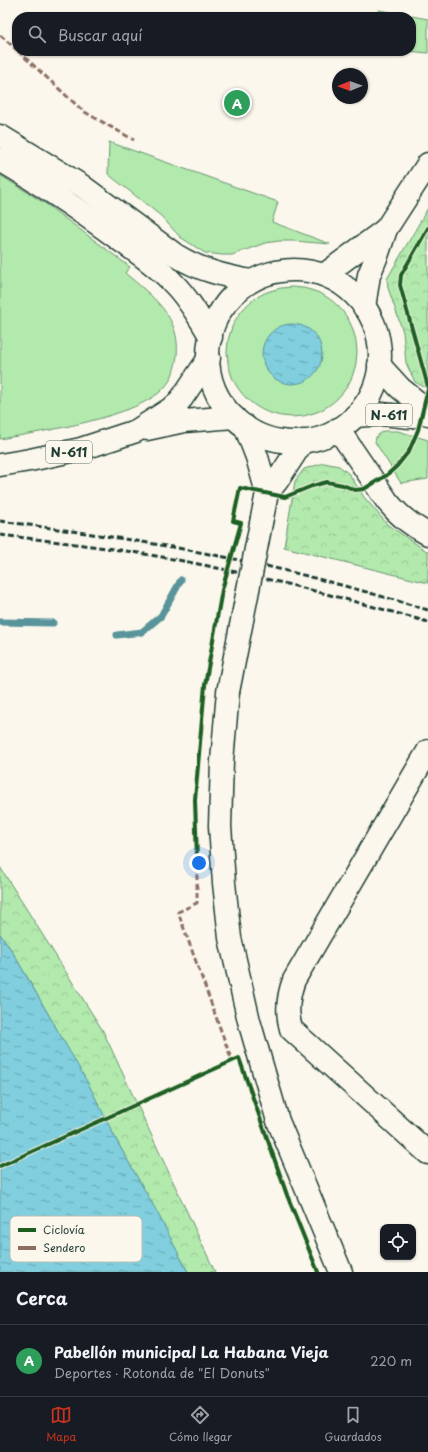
<!DOCTYPE html>
<html lang="es">
<head>
<meta charset="utf-8">
<style>
  body { margin:0; font-family:"Playpen Sans",sans-serif; background:#242831; color:#f1f3f6 }
  .controls { position:absolute; right:12px; bottom:12px; display:grid; overflow:hidden; border-radius:8px; box-shadow:0 1px 3px #0004 }
  .controls button { width:36px; height:36px; display:grid; place-items:center; padding:0; border:0; border-bottom:1px solid #363941; background:#171b24; color:#f1f3f6; font:20px sans-serif }
  .compass { position:absolute; left:332px; top:68px; width:36px; height:36px; border-radius:50%; background:#171b24; box-shadow:0 1px 3px #0004; rotate:269deg }
  .you { position:absolute; left:199px; top:863px; width:14px; height:14px; margin:-10px; border:3px solid #fff; border-radius:50%; background:#1a73e8; box-shadow:0 0 0 6px #1a73e833 }
  .badge { display:grid; place-items:center; width:26px; height:26px; border-radius:50%; background:#c8321e; color:#fff; font-size:13px; font-weight:700 }
  .pin { position:absolute; translate:-50% -50%; border:2px solid #fff; box-shadow:0 1px 4px #0006 }
  .list { margin:0; padding:0; list-style:none }
  h2 { display:flex; justify-content:space-between; align-items:center; height:52px; margin:0; padding:0 16px; font-size:17px }
  h2 small { font-size:13px; font-weight:400; color:#9ea1a6 }
  .list li { display:grid; grid-template-columns:26px 1fr auto; gap:12px; align-items:center; box-sizing:border-box; height:72px; padding:0 16px; border-top:1px solid #363941 }
  .list b { display:block; font-size:15px; white-space:nowrap }
  .list p { margin:0; font-size:13px; white-space:nowrap; color:#9ea1a6 }
  .list em { font-size:13px; font-style:normal; color:#9ea1a6 }
  .icon { flex:none; width:22px; height:22px; fill:none; stroke:currentColor; stroke-width:2; stroke-linecap:round; stroke-linejoin:round }
  .map { position:relative; flex:none; width:428px; height:1272px; overflow:hidden }
  .search { position:absolute; background:#171b24; box-shadow:0 1px 3px #0004; left:12px; right:12px; top:12px; height:44px; display:flex; align-items:center; gap:10px; box-sizing:border-box; padding:0 14px; border-radius:16px; color:#9ea1a6; font-size:15px }
  .sheet { height:124px; background:#171b24 }
  nav { display:flex; justify-content:space-around; align-items:center; box-sizing:border-box; height:56px; border-top:1px solid #363941; background:#171b24; font-size:11px; color:#9ea1a6 }
  nav a { display:grid; justify-items:center; gap:2px }
  nav .on { color:#c8321e }
  .map>svg:first-child { display:block }
  .grass { fill:#b2e9ac; stroke:#689370 }
  .park { fill:url(#park-crowns); stroke:#689370 }
  .water { fill:url(#water-ripples); stroke:#59949a }
  .lines { fill:none; stroke-linecap:round; stroke-linejoin:round }
  .stream { stroke:#59949a; stroke-width:7 }
  .minor-casing { stroke:#1f3d34; stroke-width:25 }
  .major-casing { stroke:#1f3d34; stroke-width:25 }
  .highway-casing { stroke:#1f3d34; stroke-width:25 }
  .minor { stroke:#fbf7ec; stroke-width:22 }
  .major { stroke:#fbf7ec; stroke-width:22 }
  .highway { stroke:#fbf7ec; stroke-width:22 }
  .rail { stroke:#1f3d34; stroke-width:3; stroke-dasharray:6 3; stroke-linecap:butt }
  .major-bridge-casing { stroke:#1f3d34; stroke-width:25; stroke-linecap:butt }
  .major-bridge { stroke:#fbf7ec; stroke-width:22 }
  .quiet { stroke:#8d6e63; stroke-width:3; stroke-dasharray:6 3; stroke-linecap:butt }
  .cycleway-casing { stroke:#fbf7ec; stroke-width:6 }
  .cycleway { stroke:#1b5e20; stroke-width:4 }
  .labels { text-anchor:middle; stroke-width:3; stroke-linejoin:round; paint-order:stroke }
  .shield { fill:#fbf7ec; stroke:#61756b; stroke-width:1 }
  .shield-label { font-size:13px; font-weight:bold; fill:#1f3d34 }
  .key { fill:#fbf7ec; stroke:#b9bfb5; stroke-width:1 }
  .key-label { font-size:11px; fill:#1f3d34 }
</style>
</head>
<body>
<div class="map">
<svg width="428" height="1272" viewBox="0 0 428 1272">
  <defs>
    <pattern id="park-crowns" width="20" height="18" patternUnits="userSpaceOnUse"><rect width="20" height="18" fill="#b2e9ac"/><path d="M2 6a3 3 0 1 1 6 0M12 15a3 3 0 1 1 6 0" fill="none" stroke="#99c995"/></pattern>
    <pattern id="water-ripples" width="26" height="14" patternUnits="userSpaceOnUse"><rect width="26" height="14" fill="#80cede"/><path d="M2 4q2-2 4 0t4 0M15 11q2-2 4 0t4 0" fill="none" stroke="#68a8b5"/></pattern>
  </defs>
  <rect width="100%" height="100%" fill="#fbf7ec"/>
  <filter id="ink" filterUnits="userSpaceOnUse"><feTurbulence type="fractalNoise" baseFrequency=".025" numOctaves="2"/><feDisplacementMap in="SourceGraphic" scale="8" xChannelSelector="R" yChannelSelector="G"/><feConvolveMatrix kernelMatrix="1 2 1 2 8 2 1 2 1" color-interpolation-filters="sRGB"/></filter>
  <g filter="url(#ink)">
    <!-- grass -->
    <g class="grass">
      <polygon points="379,10 428,19 428,53 408,51 411,51 411,17 377,17"/>
      <polygon points="109,142 278,202 272,222 330,244 294,241 279,241 265,243 232,255 222,255 205,253 180,237 161,216 108,174"/>
      <path d="M0 175 46 204 130 267 125 273C152 296 181 316 177 356 175 367 173 378 165 387 140 417 40 432 0 439Z"/>
      <circle cx="292" cy="352" r="65"/>
      <polygon points="383,431 398,431 428,440 428,479 401,483 375,442 376,437"/>
    </g>
    <!-- park -->
    <g class="park">
      <polygon points="428,208 428,389 415,382 406,363 403,332 388,288 387,279"/>
      <polygon points="324,463 339,466 349,474 364,497 388,525 428,552 428,583 284,547 295,481 304,469"/>
      <polygon points="0,867 103,1031 215,1272 188,1272 48,1014 12,951 0,934"/>
    </g>
    <!-- water -->
    <g class="water">
      <circle cx="292" cy="354" r="30"/>
      <polygon points="0,934 12,951 89,1085 119,1145 156,1210 188,1272 0,1272"/>
    </g>
    <g class="lines">
      <!-- stream -->
      <g class="stream">
        <polyline points="0,622 53,623"/>
        <polyline points="117,635 142,632 161,616 181,580"/>
      </g>
      <!-- minor casing -->
      <g class="minor-casing">
        <g id="minor">
          <path d="M338 429 387 501C398 515 412 526 428 534"/>
          <path d="M428 751 294 980C288 996 286 1012 291 1029L428 1153"/>
        </g>
      </g>
      <!-- major casing -->
      <g class="major-casing">
        <g id="major">
          <polyline points="324,275 386,229"/>
          <polyline points="364,307 369,275 378,253 386,229 428,164"/>
          <polyline points="245,426 257,457 267,493"/>
          <polyline points="262,518 267,493 277,481 303,441"/>
          <polyline points="228,692 222,761 220,826 224,883 230,938 249,1021 278,1121 341,1272"/>
        </g>
      </g>
      <!-- highway casing -->
      <g class="highway-casing">
        <g id="highway">
          <path d="M0 136 82 186 177 256C200 270 224 276 251 281"/>
          <path d="M0 160C41 184 79 210 117 238 136 252 158 266 174 284 189 299 200 319 211 337"/>
          <circle cx="294" cy="356" r="86"/>
          <polyline points="379,365 400,388 416,401 422,412"/>
          <polyline points="355,416 382,414 410,417 422,412 428,414"/>
          <polyline points="147,429 184,421 234,417"/>
          <polyline points="0,465 30,460 81,449 136,431 175,406 182,398 209,358"/>
        </g>
      </g>
      <!-- minor -->
      <use href="#minor" class="minor"/>
      <!-- major -->
      <use href="#major" class="major"/>
      <!-- highway -->
      <use href="#highway" class="highway"/>
      <!-- rail -->
      <g class="rail">
        <path d="M0 521C96 534 193 548 287 571 335 583 382 596 428 610"/>
        <path d="M0 535C61 542 123 549 183 561 266 577 347 599 428 622"/>
      </g>
      <!-- major-bridge casing -->
      <g class="major-bridge-casing">
        <polyline id="major-bridge" points="228,692 262,518"/>
      </g>
      <!-- major-bridge -->
      <use href="#major-bridge" class="major-bridge"/>
      <!-- quiet -->
      <g class="quiet">
        <polyline points="0,35 17,50"/>
        <polyline points="18,51 83,111 134,140"/>
        <polyline points="197,856 197,903 178,912 232,1061"/>
      </g>
      <!-- cycleway casing -->
      <g class="cycleway-casing">
        <g id="cycleway">
          <polyline points="428,228 401,275 400,285 428,387"/>
          <polyline points="197,859 195,800 205,685 222,590 241,523 233,521 240,488 285,497 312,486 327,482 343,485 355,490 364,489 387,475 397,466 409,451 418,430 428,389"/>
          <polyline points="0,1166 239,1058 287,1195 318,1272"/>
        </g>
      </g>
      <!-- cycleway -->
      <use href="#cycleway" class="cycleway"/>
    </g>
  </g>
  <g class="labels">
    <!-- shield labels -->
    <g class="shield">
      <rect x="366" y="404" width="46" height="22" rx="3"/>
      <rect x="46" y="441" width="46" height="22" rx="3"/>
    </g>
    <g class="shield-label">
      <text x="389" y="420">N-611</text>
      <text x="69" y="457">N-611</text>
    </g>
  </g>
  <!-- legend -->
  <rect x="10" y="1216" width="132" height="46" rx="6" class="key"/>
  <rect x="18" y="1228" width="18" height="4" fill="#1b5e20"/>
  <rect x="18" y="1246" width="18" height="4" fill="#8d6e63"/>
  <g class="key-label">
    <text x="43" y="1234">Ciclovía</text>
    <text x="43" y="1252">Sendero</text>
  </g>
</svg>
<div class="controls">
<button><svg class="icon" aria-label="locate" viewBox="0 0 24 24"><circle cx="12" cy="12" r="6"/><path d="M12 2v4M12 18v4M2 12h4M18 12h4"/></svg></button>
</div>
<svg class="compass" viewBox="-18 -18 36 36"><path d="M0-13l5 13h-10z" fill="#e53935"/><path d="M0 13l5-13h-10z" fill="#9ea1a6"/></svg>
<div class="you"></div>
<div class="pin badge" style="left:237px;top:103px;background:#2e9e5b">A</div>
<div class="search"><svg class="icon" aria-label="search" viewBox="0 0 24 24"><circle cx="10" cy="10" r="6"/><path d="M15 15l6 6"/></svg>Buscar aquí</div>
</div>
<section class="sheet">
<h2>Cerca<small></small></h2>
<ul class="list">
<li><span class="badge" style="background:#2e9e5b">A</span><div><b>Pabellón municipal La Habana Vieja</b><p>Deportes · Rotonda de &quot;El Donuts&quot;</p></div><em>220 m</em></li>
</ul>
</section>
<nav>
<a class="on"><svg class="icon" aria-label="map" viewBox="0 0 24 24"><path d="M3 6l6-2 6 2 6-2v14l-6 2-6-2-6 2zM9 4v14M15 6v14"/></svg>Mapa</a>
<a><svg class="icon" aria-label="directions" viewBox="0 0 24 24"><path d="M12 3l9 9-9 9-9-9zM9 14v-3h6M13 9l2 2-2 2"/></svg>Cómo llegar</a>
<a><svg class="icon" aria-label="saved" viewBox="0 0 24 24"><path d="M7 4h10v16l-5-4-5 4z"/></svg>Guardados</a>
</nav>
</body>
</html>
